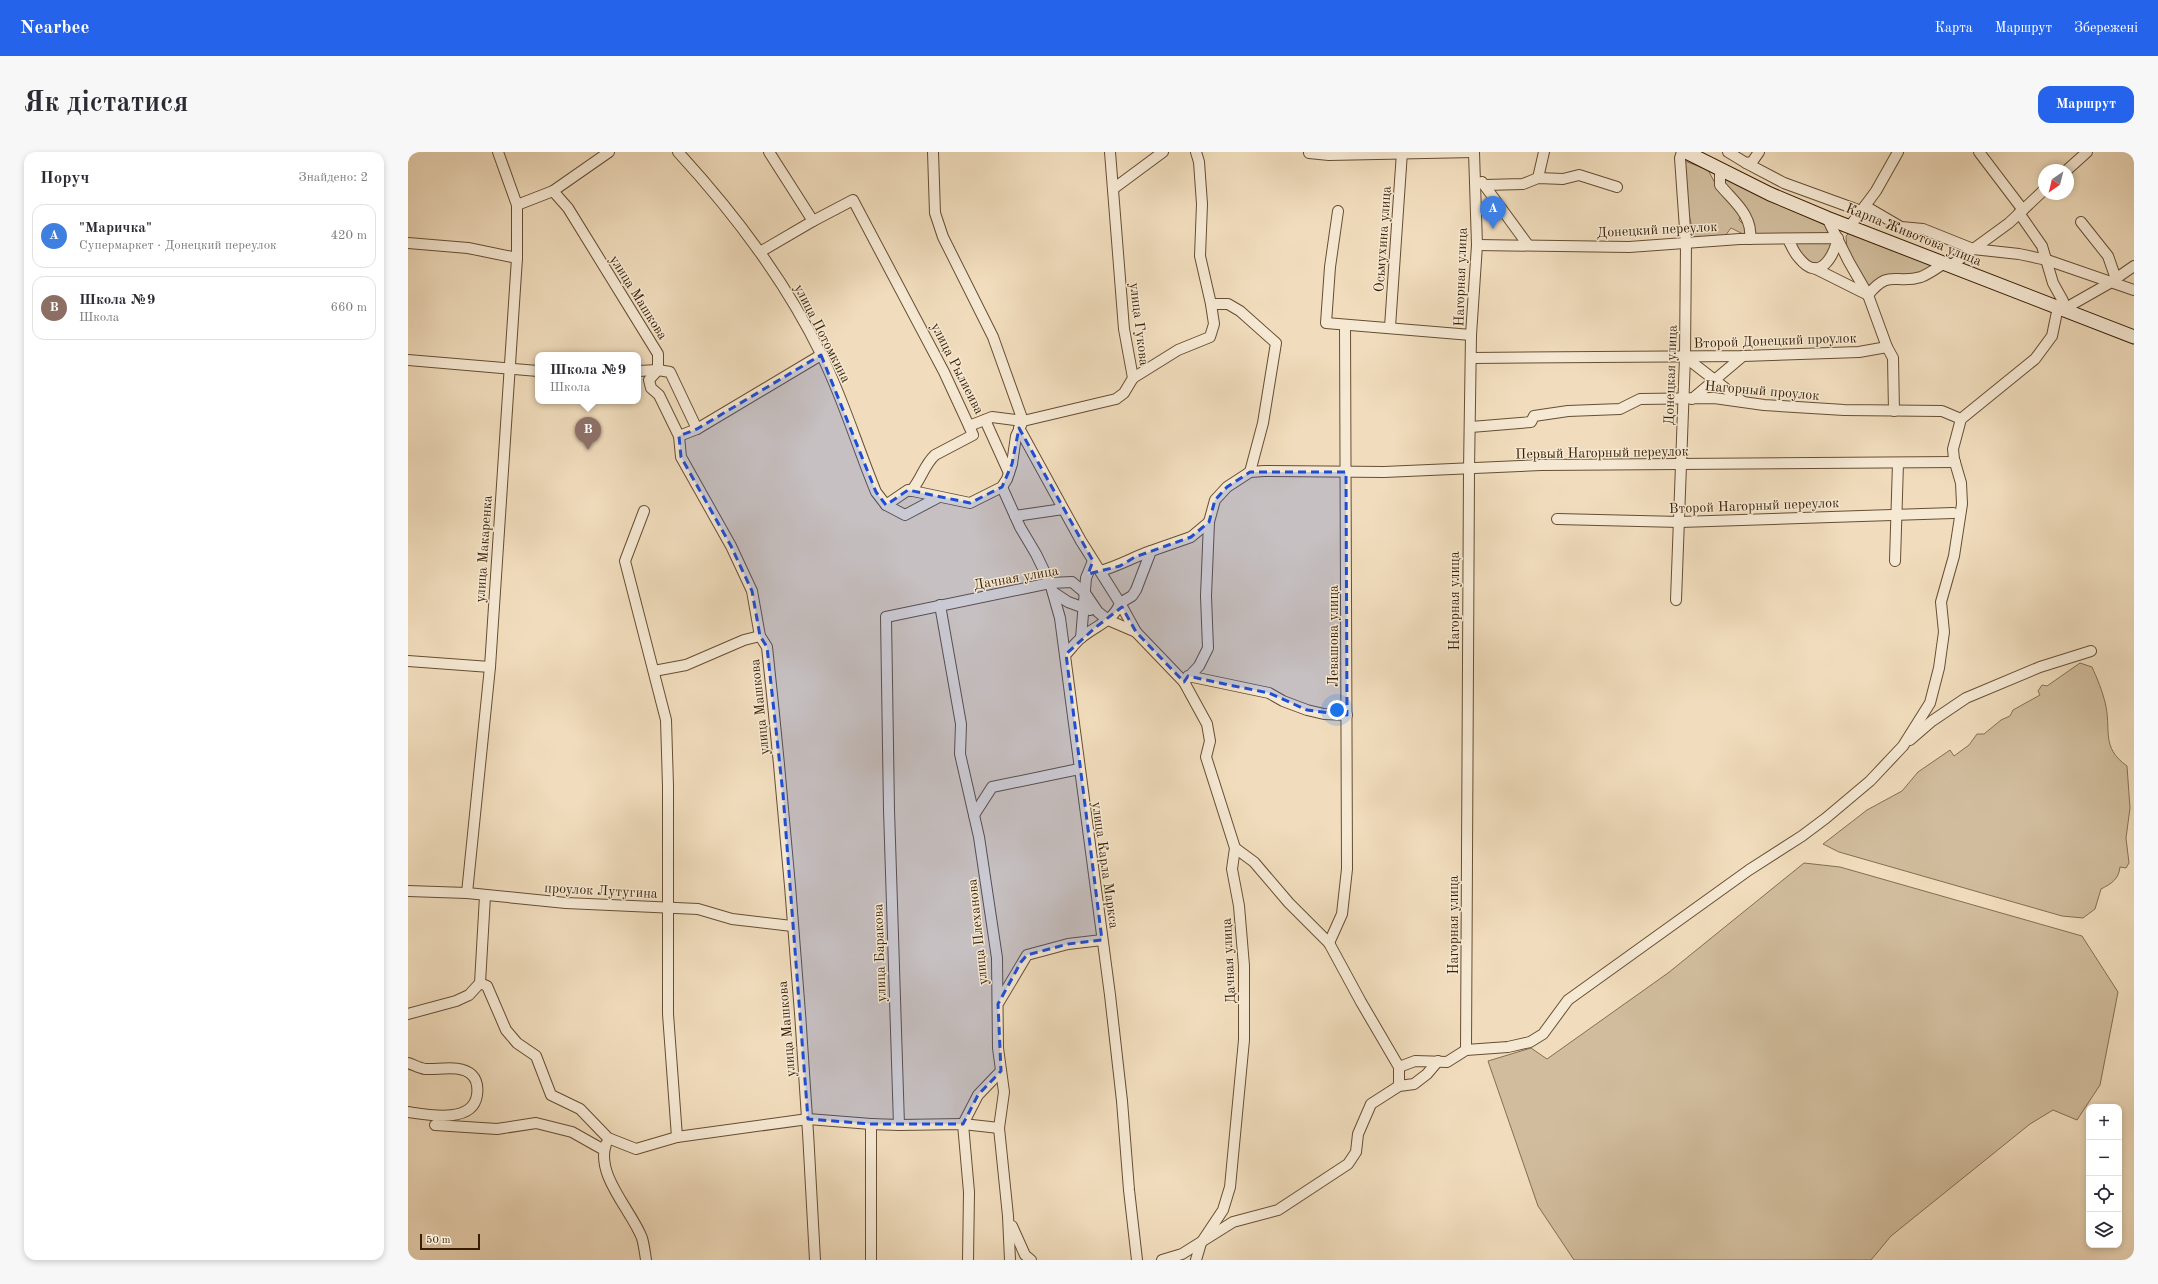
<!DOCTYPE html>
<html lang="uk">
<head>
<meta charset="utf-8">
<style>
  body { margin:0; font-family:"Old Standard TT",serif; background:#f7f7f7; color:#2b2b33 }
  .controls { position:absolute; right:12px; bottom:12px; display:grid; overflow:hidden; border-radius:8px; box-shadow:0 2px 6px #0003 }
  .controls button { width:36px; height:36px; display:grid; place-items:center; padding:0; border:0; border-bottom:1px solid #e1e1e2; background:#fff; color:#2b2b33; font:20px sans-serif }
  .compass { position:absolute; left:1630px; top:12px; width:36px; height:36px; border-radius:50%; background:#fff; box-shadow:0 2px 6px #0003; rotate:215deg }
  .scale { position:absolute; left:12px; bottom:10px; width:60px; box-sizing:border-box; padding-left:4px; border:2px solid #371e03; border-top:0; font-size:11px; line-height:14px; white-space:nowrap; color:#371e03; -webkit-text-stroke:3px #f6e9d4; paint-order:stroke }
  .you { position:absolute; left:929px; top:558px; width:14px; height:14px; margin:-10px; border:3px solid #fff; border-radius:50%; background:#1a73e8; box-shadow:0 0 0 6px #1a73e833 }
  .badge { display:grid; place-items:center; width:26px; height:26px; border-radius:50%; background:#2563eb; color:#fff; font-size:13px; font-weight:700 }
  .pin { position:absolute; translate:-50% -33px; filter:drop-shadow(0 1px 2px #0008) }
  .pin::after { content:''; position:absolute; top:21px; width:14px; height:12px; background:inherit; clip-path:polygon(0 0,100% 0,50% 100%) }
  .popup { position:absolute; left:127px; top:200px; width:106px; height:52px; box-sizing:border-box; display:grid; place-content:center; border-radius:8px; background:#fff; filter:drop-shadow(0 1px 3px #0005); font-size:13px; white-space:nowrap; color:#7c7c81 }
  .popup b { font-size:15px; color:#2b2b33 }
  .popup::after { content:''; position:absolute; left:50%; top:100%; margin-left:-8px; border:8px solid transparent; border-top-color:#fff }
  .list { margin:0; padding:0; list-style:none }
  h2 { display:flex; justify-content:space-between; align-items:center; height:52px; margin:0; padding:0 16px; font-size:17px }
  h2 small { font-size:13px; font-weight:400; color:#7c7c81 }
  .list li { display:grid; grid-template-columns:26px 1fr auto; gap:12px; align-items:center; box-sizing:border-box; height:64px; margin:0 8px 8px; padding:0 8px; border:1px solid #e1e1e2; border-radius:12px }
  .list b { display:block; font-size:15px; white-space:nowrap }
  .list p { margin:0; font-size:13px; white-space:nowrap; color:#7c7c81 }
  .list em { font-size:13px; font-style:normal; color:#7c7c81 }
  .icon { flex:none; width:22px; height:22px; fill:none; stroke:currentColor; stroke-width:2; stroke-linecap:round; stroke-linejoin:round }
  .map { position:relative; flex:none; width:1726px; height:1108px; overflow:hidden; border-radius:12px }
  header { display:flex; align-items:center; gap:24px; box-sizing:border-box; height:56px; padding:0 20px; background:#2563eb; color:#fff }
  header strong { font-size:19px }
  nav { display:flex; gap:22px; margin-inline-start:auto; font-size:14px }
  .intro { display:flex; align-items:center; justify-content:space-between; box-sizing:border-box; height:96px; padding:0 24px }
  h1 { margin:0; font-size:28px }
  .button { padding:10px 18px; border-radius:12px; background:#2563eb; color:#fff; font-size:14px; font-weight:700 }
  main { display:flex; gap:24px; padding:0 24px }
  aside { flex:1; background:#fff; border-radius:12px; box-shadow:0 2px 6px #0003 }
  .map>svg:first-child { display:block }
  .green { fill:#d1bd9d; stroke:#846e50 }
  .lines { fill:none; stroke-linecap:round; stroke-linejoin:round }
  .minor-casing { stroke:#664e32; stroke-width:12 }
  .secondary-casing { stroke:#371e03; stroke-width:15 }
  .minor { stroke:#f6e9d4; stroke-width:10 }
  .secondary { stroke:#f6e9d4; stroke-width:13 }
  .marked { fill:#1d4ed8; fill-opacity:0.2; stroke:#1d4ed8; stroke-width:3; stroke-dasharray:8 5; stroke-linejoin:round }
  .labels { text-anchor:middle; stroke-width:3; stroke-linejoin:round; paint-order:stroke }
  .street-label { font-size:14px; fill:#371e03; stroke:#f6e9d4 }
</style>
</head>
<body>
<header>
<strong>Nearbee</strong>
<nav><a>Карта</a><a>Маршрут</a><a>Збережені</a></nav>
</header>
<div class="intro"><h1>Як дістатися</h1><a class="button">Маршрут</a></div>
<main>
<aside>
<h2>Поруч<small>Знайдено: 2</small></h2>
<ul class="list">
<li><span class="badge" style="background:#3f7fe0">A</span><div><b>&quot;Маричка&quot;</b><p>Супермаркет · Донецкий переулок</p></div><em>420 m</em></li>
<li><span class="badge" style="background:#8d6e63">B</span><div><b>Школа №9</b><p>Школа</p></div><em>660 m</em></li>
</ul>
</aside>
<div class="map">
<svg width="1726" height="1108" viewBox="0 0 1726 1108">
  <rect width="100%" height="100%" fill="#f1ddbd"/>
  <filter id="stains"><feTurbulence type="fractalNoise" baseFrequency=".005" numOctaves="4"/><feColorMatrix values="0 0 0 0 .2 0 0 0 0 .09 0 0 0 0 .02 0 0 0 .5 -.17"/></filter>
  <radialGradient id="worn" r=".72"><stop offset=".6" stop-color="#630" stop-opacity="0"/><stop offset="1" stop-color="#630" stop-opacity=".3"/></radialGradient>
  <!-- green -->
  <g class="green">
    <polygon points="1277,9 1300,18 1307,31 1333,61 1331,68 1338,75 1337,83 1323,76 1317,84 1289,87 1286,85 1280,58"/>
    <polygon points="1317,25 1411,70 1417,73 1420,81 1417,85 1344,84 1316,35"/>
    <polygon points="1441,81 1527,114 1519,119 1460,136 1439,97 1438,84"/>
    <polygon points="1384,90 1426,90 1425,97 1411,113 1401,112"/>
    <path d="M1672 511 1684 515C1689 526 1694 538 1697 550 1704 577 1692 595 1719 614L1722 656 1718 686 1721 711 1718 716 1712 715C1711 727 1703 732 1693 737L1687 757 1675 766 1654 764 1431 700 1415 692 1459 658 1494 639 1510 620 1542 598 1546 604 1561 593 1569 582H1576L1593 568 1602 564 1605 558 1632 543 1630 539 1634 533 1639 534Z"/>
    <polygon points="1396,711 1432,715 1674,784 1710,840 1692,933 1669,968 1645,958 1622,972 1483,1084 1463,1108 1166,1108 1130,1054 1080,909 1123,896 1139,907 1260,821"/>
  </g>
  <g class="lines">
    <!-- minor casing -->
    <g class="minor-casing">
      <g id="minor">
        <path d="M270 0C326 61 377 128 413 202 435 246 449 294 468 340L478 353 497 363 531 345"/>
        <polyline points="361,0 405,69 445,48 536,220 561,274 584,265 615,269 585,185 535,85 527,61 525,0"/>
        <polyline points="788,0 791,10 794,52 792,104 803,152"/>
        <polyline points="1320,0 1338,11 1344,10 1351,0"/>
        <polyline points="1571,0 1615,58"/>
        <polyline points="901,1 921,3 1066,0"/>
        <polyline points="1338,11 1376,31 1453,59"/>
        <path d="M1312 17V33C1325 49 1345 63 1342 87"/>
        <polyline points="1659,18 1679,0"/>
        <polyline points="1130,26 1136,0"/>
        <polyline points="1074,30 1120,93"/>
        <polyline points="1077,33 1115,32 1130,26 1155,27 1171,23 1209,35"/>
        <polyline points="705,37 755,0"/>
        <path d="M145 39 160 56 250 202V218L241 228 243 236 251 243 271 284 273 305 323 394 344 439 352 484 359 495C381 699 397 903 407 1108"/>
        <polyline points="109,53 145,39 201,0"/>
        <polyline points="1457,54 1493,75 1515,77 1565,97 1611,102 1639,108 1726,138"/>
        <polyline points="930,59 922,115 918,171 1063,183"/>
        <polyline points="1611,61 1634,94 1645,131 1655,149 1656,157 1700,132 1726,114"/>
        <polyline points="1419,66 1441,110 1460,143 1479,195 1485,206 1486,259"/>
        <polyline points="1673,70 1700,104 1708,127"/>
        <polyline points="1442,74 1468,39 1490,0"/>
        <polyline points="0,91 60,96 109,106"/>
        <path d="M1069 93 1221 95 1332 87 1430 86C1425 106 1411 131 1391 106 1386 101 1383 93 1380 87"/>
        <polyline points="352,100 405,69"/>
        <polyline points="1542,114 1601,71 1636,38"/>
        <path d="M1406 116 1460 143C1482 116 1487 133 1513 125 1521 122 1529 116 1535 112"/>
        <polyline points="982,175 994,0"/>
        <polyline points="1277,205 1335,250"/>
        <polyline points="1064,206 1335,204 1451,200 1479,195"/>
        <polyline points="0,208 130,219"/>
        <polyline points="230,219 250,218 262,220 289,277"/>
        <polyline points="725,226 770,198 802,185 806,172 803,152 820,152 832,159 868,191 855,271 842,320"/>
        <polyline points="1284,247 1335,204"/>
        <polyline points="577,268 601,321"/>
        <polyline points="1063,275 1123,270 1126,264 1160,259 1212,257 1232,247 1306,246 1356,253 1436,258 1534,259 1553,267"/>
        <polyline points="611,276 673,389 712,451 724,444 728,438 743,399 783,385 801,370"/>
        <polyline points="271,284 289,277 413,203"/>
        <polyline points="594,335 612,375 628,402 642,431 652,466 702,843 714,949 721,1038 729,1108"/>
        <path d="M503 339C513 328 516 313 527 303L565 283 561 274"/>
        <polyline points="478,353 500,338 562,351 594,335 599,327 604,312 608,284 615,269 708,247 716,241 725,226 716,177 702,0"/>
        <polyline points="236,359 217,409 258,568 260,634 260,862 269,985"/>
        <polyline points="607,364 655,357"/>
        <polyline points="1149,367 1272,370 1545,361"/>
        <polyline points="1487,409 1490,311"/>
        <path d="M692 419C711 414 725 405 743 399"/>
        <polyline points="645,440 660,450 682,458"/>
        <polyline points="1268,448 1277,205 1278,91 1272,6 1274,0"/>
        <polyline points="712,451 728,480"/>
        <polyline points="532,453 553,572 552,602 571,685 589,806 590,896 596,940 591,976 600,1064 602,1108"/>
        <polyline points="673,486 678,426 685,409"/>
        <path d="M658 502C663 497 667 491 673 486 687 474 706 469 712 451"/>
        <polyline points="0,509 82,515"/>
        <polyline points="246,519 278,513 336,488 352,484"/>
        <polyline points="780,524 861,541 875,549 899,558 916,562 939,563"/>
        <polyline points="1502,588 1524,569 1558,546 1632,515 1683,499"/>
        <polyline points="566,663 584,635 671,617"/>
        <polyline points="827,696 846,710 881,751 921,791 953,850 991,915 991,934"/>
        <polyline points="0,739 59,741 158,751 290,757 324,767 384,774"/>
        <polyline points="59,741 82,515 109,106 109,53 90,0"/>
        <polyline points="921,791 934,762 939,717 937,173"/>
        <polyline points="72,831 79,834 98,878 109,891 128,904 143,943 172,957 200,986 228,997 269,985 400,967 463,972"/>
        <polyline points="591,850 619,803 660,792 694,788"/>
        <polyline points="0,862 48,849 61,843 72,831 77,744"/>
        <polyline points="1058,898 1061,318 1063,183 1069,93 1066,0"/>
        <path d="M0 911C6 913 11 916 17 917 31 918 53 912 64 923 70 929 70 936 69 943 65 972 20 963 0 960"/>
        <polyline points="991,915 1007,909 1039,910 1058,898 1100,895 1122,890 1135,882 1160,848 1341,718 1394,684 1418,666 1462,629 1495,594 1522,551 1531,516 1536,480 1533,450 1546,404 1554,352 1553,331 1546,307 1545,297 1553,267 1627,207 1644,184 1650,155"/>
        <polyline points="27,973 89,977 128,971 164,980 196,998"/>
        <polyline points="491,973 555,972 591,976"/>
        <path d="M198 992C187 1023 224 1059 234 1086 236 1093 237 1101 238 1108"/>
        <polyline points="604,1074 617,1103 623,1108"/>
        <polyline points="463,1108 463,972 491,973 481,658 478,465 642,431 664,430 677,441 690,460 700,468 728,480 776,530"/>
        <polyline points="560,1108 561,1040 555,972 570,943 593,919"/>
        <polyline points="754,1108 774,1102 825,1070 870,1058 940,1012 948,1000 950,982 963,952 991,934 1006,932 1019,922 1030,909"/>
        <polyline points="788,1108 793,1091 815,1058 822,1035 836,888 836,814 831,754 824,717 827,696 798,605 802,589 799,572 776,530 791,514 800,496 798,444 801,370 807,348 819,335 842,320 856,319 976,320 1133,313 1547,310"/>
      </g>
    </g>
    <!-- secondary casing -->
    <g class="secondary-casing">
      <polyline id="secondary" points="1278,0 1362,42 1419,66 1726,185"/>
    </g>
    <!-- minor -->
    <use href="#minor" class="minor"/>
    <!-- secondary -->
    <use href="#secondary" class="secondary"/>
  </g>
  <!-- marked area -->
  <path class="marked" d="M413 203 468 340 478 353 500 338 562 351 594 335 604 312 611 276 685 409 680 422 712 414 727 405 783 385 801 370 807 348 819 335 842 320H938L939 563 899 558 861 541 826 534 780 524 776 530 728 480 714 455 688 475 658 502 694 788 660 792 619 803 613 810 590 852 593 919 570 943 555 972H463L400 967 375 642 359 495 352 484 344 439 323 394 273 305 271 284 289 277Z"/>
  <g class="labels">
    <!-- street labels -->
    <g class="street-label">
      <text transform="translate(1249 77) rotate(-3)" y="5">Донецкий переулок</text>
      <text transform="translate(1506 82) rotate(22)" y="5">Карпа Животова улица</text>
      <text transform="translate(974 87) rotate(-86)" y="5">Осьмухина улица</text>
      <text transform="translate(1052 125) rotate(-88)" y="5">Нагорная улица</text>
      <text transform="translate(231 145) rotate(58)" y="5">улица Машкова</text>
      <text transform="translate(732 172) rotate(83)" y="5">улица Гукова</text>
      <text transform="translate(415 181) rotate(63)" y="5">улица Потомкина</text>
      <text transform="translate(1367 188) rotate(-2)" y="5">Второй Донецкий проулок</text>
      <text transform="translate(550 216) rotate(63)" y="5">улица Рылиеива</text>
      <text transform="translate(1262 223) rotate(-88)" y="5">Донецкая улица</text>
      <text transform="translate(1354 238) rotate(5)" y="5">Нагорный проулок</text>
      <text transform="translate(1194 300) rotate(-1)" y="5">Первый Нагорный переулок</text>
      <text transform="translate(1346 353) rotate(-2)" y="5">Второй Нагорный переулок</text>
      <text transform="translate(75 397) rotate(-86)" y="5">улица Макаренка</text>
      <text transform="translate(608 425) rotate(-10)" y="5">Дачная улица</text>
      <text transform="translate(1046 449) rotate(-90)" y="5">Нагорная улица</text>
      <text transform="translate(925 484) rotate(-90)" y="5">Левашова улица</text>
      <text transform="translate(351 555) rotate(-96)" y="5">улица Машкова</text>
      <text transform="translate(698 713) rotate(82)" y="5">улица Карла Маркса</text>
      <text transform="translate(193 738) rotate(3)" y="5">проулок Лутугина</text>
      <text transform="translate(1045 773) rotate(-90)" y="5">Нагорная улица</text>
      <text transform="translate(569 780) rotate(-96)" y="5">улица Плеханова</text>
      <text transform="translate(471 801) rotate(-92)" y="5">улица Баракова</text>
      <text transform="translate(820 809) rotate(-93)" y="5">Дачная улица</text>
      <text transform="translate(378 877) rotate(-95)" y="5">улица Машкова</text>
    </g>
  </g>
  <rect width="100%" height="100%" filter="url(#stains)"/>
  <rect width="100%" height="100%" fill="url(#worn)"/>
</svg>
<div class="controls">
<button>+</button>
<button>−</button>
<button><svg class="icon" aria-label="locate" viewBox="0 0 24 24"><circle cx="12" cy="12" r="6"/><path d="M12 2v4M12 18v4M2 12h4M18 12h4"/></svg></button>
<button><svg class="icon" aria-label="layers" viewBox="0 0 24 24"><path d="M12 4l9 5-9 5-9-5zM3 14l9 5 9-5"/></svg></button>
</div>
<svg class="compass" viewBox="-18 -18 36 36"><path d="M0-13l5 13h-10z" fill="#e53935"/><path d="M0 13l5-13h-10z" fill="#7c7c81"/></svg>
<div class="scale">50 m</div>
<div class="you"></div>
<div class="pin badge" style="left:1085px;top:77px;background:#3f7fe0">A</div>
<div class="pin badge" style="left:180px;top:298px;background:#8d6e63">B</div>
<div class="popup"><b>Школа №9</b>Школа</div>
</div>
</main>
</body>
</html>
